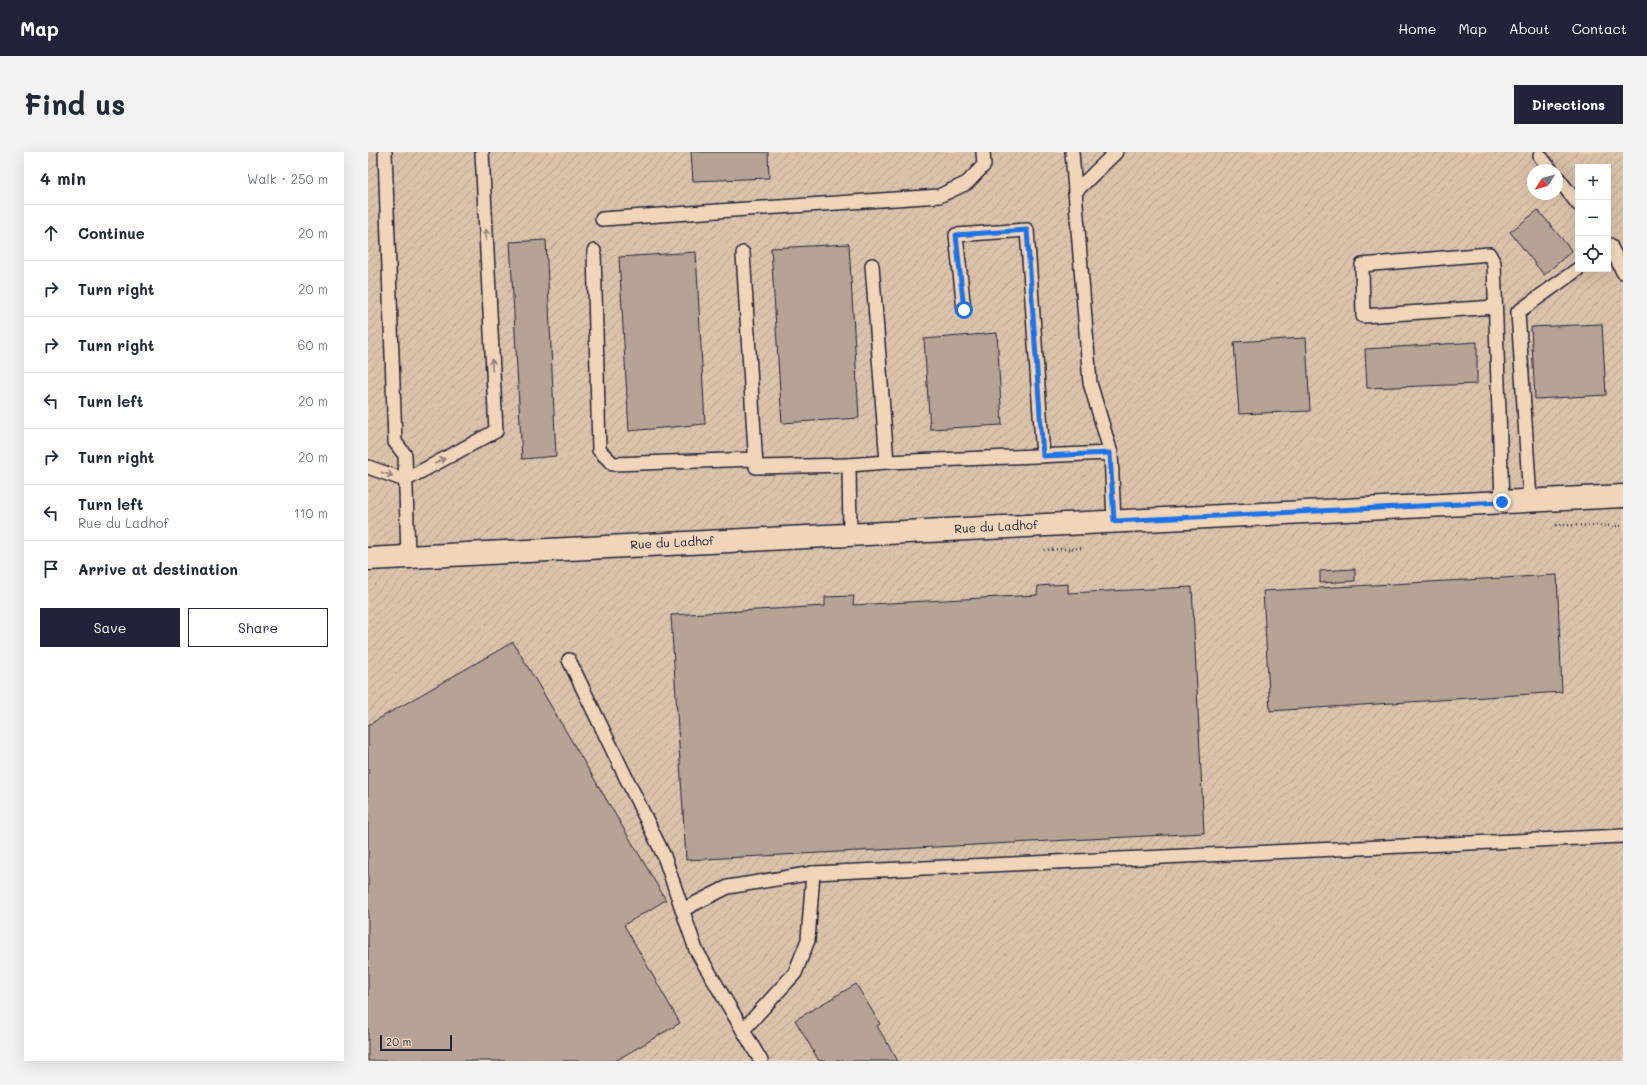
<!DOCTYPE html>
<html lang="en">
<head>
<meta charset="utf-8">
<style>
  body { margin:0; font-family:Mali,sans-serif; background:#f2f2f3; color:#1f2937 }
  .controls { position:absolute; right:12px; top:12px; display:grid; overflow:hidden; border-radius:0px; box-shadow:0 4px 16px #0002 }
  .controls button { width:36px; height:36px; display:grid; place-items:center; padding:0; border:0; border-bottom:1px solid #e0e1e3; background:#fff; color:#1f2937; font:20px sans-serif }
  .compass { position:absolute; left:1159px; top:12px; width:36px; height:36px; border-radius:50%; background:#fff; box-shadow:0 4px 16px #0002; rotate:234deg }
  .scale { position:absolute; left:12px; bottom:10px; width:72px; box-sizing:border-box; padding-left:4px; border:2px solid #22223b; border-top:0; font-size:11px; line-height:14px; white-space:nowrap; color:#22223b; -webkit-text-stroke:3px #f1d5b8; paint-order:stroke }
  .stop { position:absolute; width:12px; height:12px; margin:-9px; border:3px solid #1a73e8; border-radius:50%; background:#fff }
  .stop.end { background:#1a73e8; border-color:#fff; box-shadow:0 1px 4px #0008 }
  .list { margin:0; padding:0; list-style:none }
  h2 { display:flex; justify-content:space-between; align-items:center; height:52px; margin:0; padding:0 16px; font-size:17px }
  h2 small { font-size:13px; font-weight:400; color:#747a83 }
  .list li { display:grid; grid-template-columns:26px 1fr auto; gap:12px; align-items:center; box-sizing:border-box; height:56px; padding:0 16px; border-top:1px solid #e0e1e3 }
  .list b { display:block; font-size:15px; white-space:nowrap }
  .list p { margin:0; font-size:13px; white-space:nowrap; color:#747a83 }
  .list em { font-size:13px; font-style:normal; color:#747a83 }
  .actions { display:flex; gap:8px; padding:12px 16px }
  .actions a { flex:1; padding:9px 0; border:1px solid #22223b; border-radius:0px; text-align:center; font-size:14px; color:#22223b }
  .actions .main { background:#22223b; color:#fff }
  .icon { flex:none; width:22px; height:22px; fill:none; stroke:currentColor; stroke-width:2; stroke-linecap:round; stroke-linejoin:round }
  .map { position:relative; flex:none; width:1255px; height:909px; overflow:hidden; border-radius:0px }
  header { display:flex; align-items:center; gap:24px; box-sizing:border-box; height:56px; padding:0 20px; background:#22223b; color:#fff }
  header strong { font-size:19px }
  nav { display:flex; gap:22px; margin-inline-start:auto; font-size:14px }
  .intro { display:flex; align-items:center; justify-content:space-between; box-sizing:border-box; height:96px; padding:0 24px }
  h1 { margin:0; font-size:28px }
  .button { padding:10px 18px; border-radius:0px; background:#22223b; color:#fff; font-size:14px; font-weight:700 }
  main { display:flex; gap:24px; padding:0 24px }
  aside { flex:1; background:#fff; border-radius:0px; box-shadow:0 4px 16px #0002 }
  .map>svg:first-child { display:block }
  .industrial { fill:url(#industrial-furrows); fill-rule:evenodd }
  .building { fill:#b7a395; stroke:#22223b }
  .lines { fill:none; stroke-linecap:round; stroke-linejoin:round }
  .service-casing { stroke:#22223b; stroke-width:16 }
  .secondary-casing { stroke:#22223b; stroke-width:25 }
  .path { stroke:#22223b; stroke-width:2.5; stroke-dasharray:1 3; stroke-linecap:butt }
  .service { stroke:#f1d5b8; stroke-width:13 }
  .secondary { stroke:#f1d5b8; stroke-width:22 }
  .oneway { stroke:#8a7c7a }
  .route { stroke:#1a73e8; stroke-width:5 }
  .labels { text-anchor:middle; stroke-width:3; stroke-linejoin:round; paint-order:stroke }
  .street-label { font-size:12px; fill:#22223b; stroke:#f1d5b8 }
</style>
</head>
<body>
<header>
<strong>Map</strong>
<nav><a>Home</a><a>Map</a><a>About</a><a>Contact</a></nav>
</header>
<div class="intro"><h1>Find us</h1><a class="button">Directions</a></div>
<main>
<aside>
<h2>4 min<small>Walk · 250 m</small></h2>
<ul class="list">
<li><svg class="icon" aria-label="ahead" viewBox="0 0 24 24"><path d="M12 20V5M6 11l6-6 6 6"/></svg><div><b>Continue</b></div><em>20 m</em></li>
<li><svg class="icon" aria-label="right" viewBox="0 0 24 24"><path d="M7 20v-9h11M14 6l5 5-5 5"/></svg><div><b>Turn right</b></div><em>20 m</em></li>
<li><svg class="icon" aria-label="right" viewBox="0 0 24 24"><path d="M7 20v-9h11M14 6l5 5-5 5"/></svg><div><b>Turn right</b></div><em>60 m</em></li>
<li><svg class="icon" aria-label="left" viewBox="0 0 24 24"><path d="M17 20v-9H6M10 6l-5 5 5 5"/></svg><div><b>Turn left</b></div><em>20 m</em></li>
<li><svg class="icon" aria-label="right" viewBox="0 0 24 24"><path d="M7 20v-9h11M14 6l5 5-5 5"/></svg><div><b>Turn right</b></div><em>20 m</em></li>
<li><svg class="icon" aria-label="left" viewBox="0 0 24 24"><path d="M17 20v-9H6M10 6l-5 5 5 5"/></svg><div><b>Turn left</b><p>Rue du Ladhof</p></div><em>110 m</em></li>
<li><svg class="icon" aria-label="arrive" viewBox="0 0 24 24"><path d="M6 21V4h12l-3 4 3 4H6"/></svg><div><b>Arrive at destination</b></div></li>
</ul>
<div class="actions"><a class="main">Save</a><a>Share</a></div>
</aside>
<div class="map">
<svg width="1255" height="909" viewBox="0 0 1255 909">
  <defs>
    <pattern id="industrial-furrows" width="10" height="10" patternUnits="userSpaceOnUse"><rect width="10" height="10" fill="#dac1aa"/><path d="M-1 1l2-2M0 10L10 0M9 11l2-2" fill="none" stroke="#bba693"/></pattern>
  </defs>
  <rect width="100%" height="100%" fill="#e9ceb3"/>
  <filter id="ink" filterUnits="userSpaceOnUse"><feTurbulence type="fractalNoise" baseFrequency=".025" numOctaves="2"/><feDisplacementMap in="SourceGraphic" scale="8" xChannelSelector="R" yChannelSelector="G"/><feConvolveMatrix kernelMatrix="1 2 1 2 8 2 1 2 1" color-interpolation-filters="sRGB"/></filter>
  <g filter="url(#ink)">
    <!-- industrial -->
    <path class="industrial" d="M0 0H1255V909H0ZM1210 15H1240V117H1210ZM1165 18H1189V42H1165Z"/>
    <!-- building -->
    <g class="building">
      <polygon points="323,0 400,0 401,26 325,29"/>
      <polygon points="1170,58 1204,99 1176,123 1142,80"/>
      <polygon points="178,88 188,304 154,307 142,90"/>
      <polygon points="481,92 491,266 414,271 403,96"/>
      <polygon points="328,100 337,272 261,279 251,105"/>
      <polygon points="1234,172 1238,243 1167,247 1163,175"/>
      <polygon points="629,181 634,273 562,277 556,187"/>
      <polygon points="938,186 942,259 871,262 866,190"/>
      <polygon points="1109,190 1109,232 999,236 997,197"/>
      <polygon points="987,417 987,429 952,431 952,419"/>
      <polygon points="1189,423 1194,540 902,559 895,439"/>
      <polygon points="700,432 700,441 824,435 836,681 318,708 303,463 457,454 457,445 486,444 485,453 669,443 670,434"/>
      <polygon points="145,490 298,748 256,773 312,871 247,909 0,909 0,573"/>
      <polygon points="488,832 512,872 509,874 530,909 453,909 452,908 451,909 427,868"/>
    </g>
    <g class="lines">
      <!-- service casing -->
      <g class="service-casing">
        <g id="service">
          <polyline points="17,0 27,290 37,303 40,405"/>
          <polyline points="704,0 722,231 743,301"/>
          <polyline points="1172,4 1183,18"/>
          <polyline points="1189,25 1210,52"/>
          <polyline points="707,40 748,0"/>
          <polyline points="234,67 571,44 599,31 616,13 615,0"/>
          <polyline points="1242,93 1255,120"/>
          <polyline points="226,99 231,298 245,312 387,307"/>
          <polyline points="375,101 388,315 481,313 482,382"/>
          <polyline points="1127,155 995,164 994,113 1121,102 1126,111 1134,350"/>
          <polyline points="596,158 588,83 659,78 675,304"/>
          <polyline points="519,310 743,301 746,369"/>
          <polyline points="481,313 519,310 504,113"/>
          <polyline points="0,315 37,328 128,279 114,0"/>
          <polyline points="1162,348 1150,160 1210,117"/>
          <polyline points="201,508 296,704 328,798 393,909"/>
          <polyline points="314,758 360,735 445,721 1255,684"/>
          <polyline points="375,878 427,821 440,788 445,721"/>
        </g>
      </g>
      <!-- secondary casing -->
      <g class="secondary-casing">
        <polyline id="secondary" points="0,407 1255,344"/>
      </g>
      <!-- path -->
      <g class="path">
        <polyline points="1188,373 1255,374"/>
        <polyline points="676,398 713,396"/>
      </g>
      <!-- service -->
      <use href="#service" class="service"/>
      <!-- secondary -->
      <use href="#secondary" class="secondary"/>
    </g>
    <!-- one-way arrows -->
    <defs><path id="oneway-shaft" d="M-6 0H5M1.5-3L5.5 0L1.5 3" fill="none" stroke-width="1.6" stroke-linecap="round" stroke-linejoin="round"/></defs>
    <g class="oneway">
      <use href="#oneway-shaft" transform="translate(118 83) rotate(-93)"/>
      <use href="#oneway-shaft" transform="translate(124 213) rotate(-93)"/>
      <use href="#oneway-shaft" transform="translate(72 309) rotate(-28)"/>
      <use href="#oneway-shaft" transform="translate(19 322) rotate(18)"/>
    </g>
  </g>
  <g class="lines" filter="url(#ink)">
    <!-- route -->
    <polyline class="route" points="596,158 588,83 659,78 675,304 742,301 746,369 1134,350"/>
  </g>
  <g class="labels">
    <!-- street labels -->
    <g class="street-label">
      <text transform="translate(628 375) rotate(-3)" y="4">Rue du Ladhof</text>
      <text transform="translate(304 391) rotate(-3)" y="4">Rue du Ladhof</text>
    </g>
  </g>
</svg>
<div class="controls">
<button>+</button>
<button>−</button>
<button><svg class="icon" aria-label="locate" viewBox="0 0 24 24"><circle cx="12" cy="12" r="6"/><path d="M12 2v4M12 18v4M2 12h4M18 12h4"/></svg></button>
</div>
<svg class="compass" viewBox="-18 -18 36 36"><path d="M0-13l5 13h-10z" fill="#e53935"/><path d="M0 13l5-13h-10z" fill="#747a83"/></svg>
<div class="scale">20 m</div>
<div class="stop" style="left:596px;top:158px"></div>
<div class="stop end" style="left:1134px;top:350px"></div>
</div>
</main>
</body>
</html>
